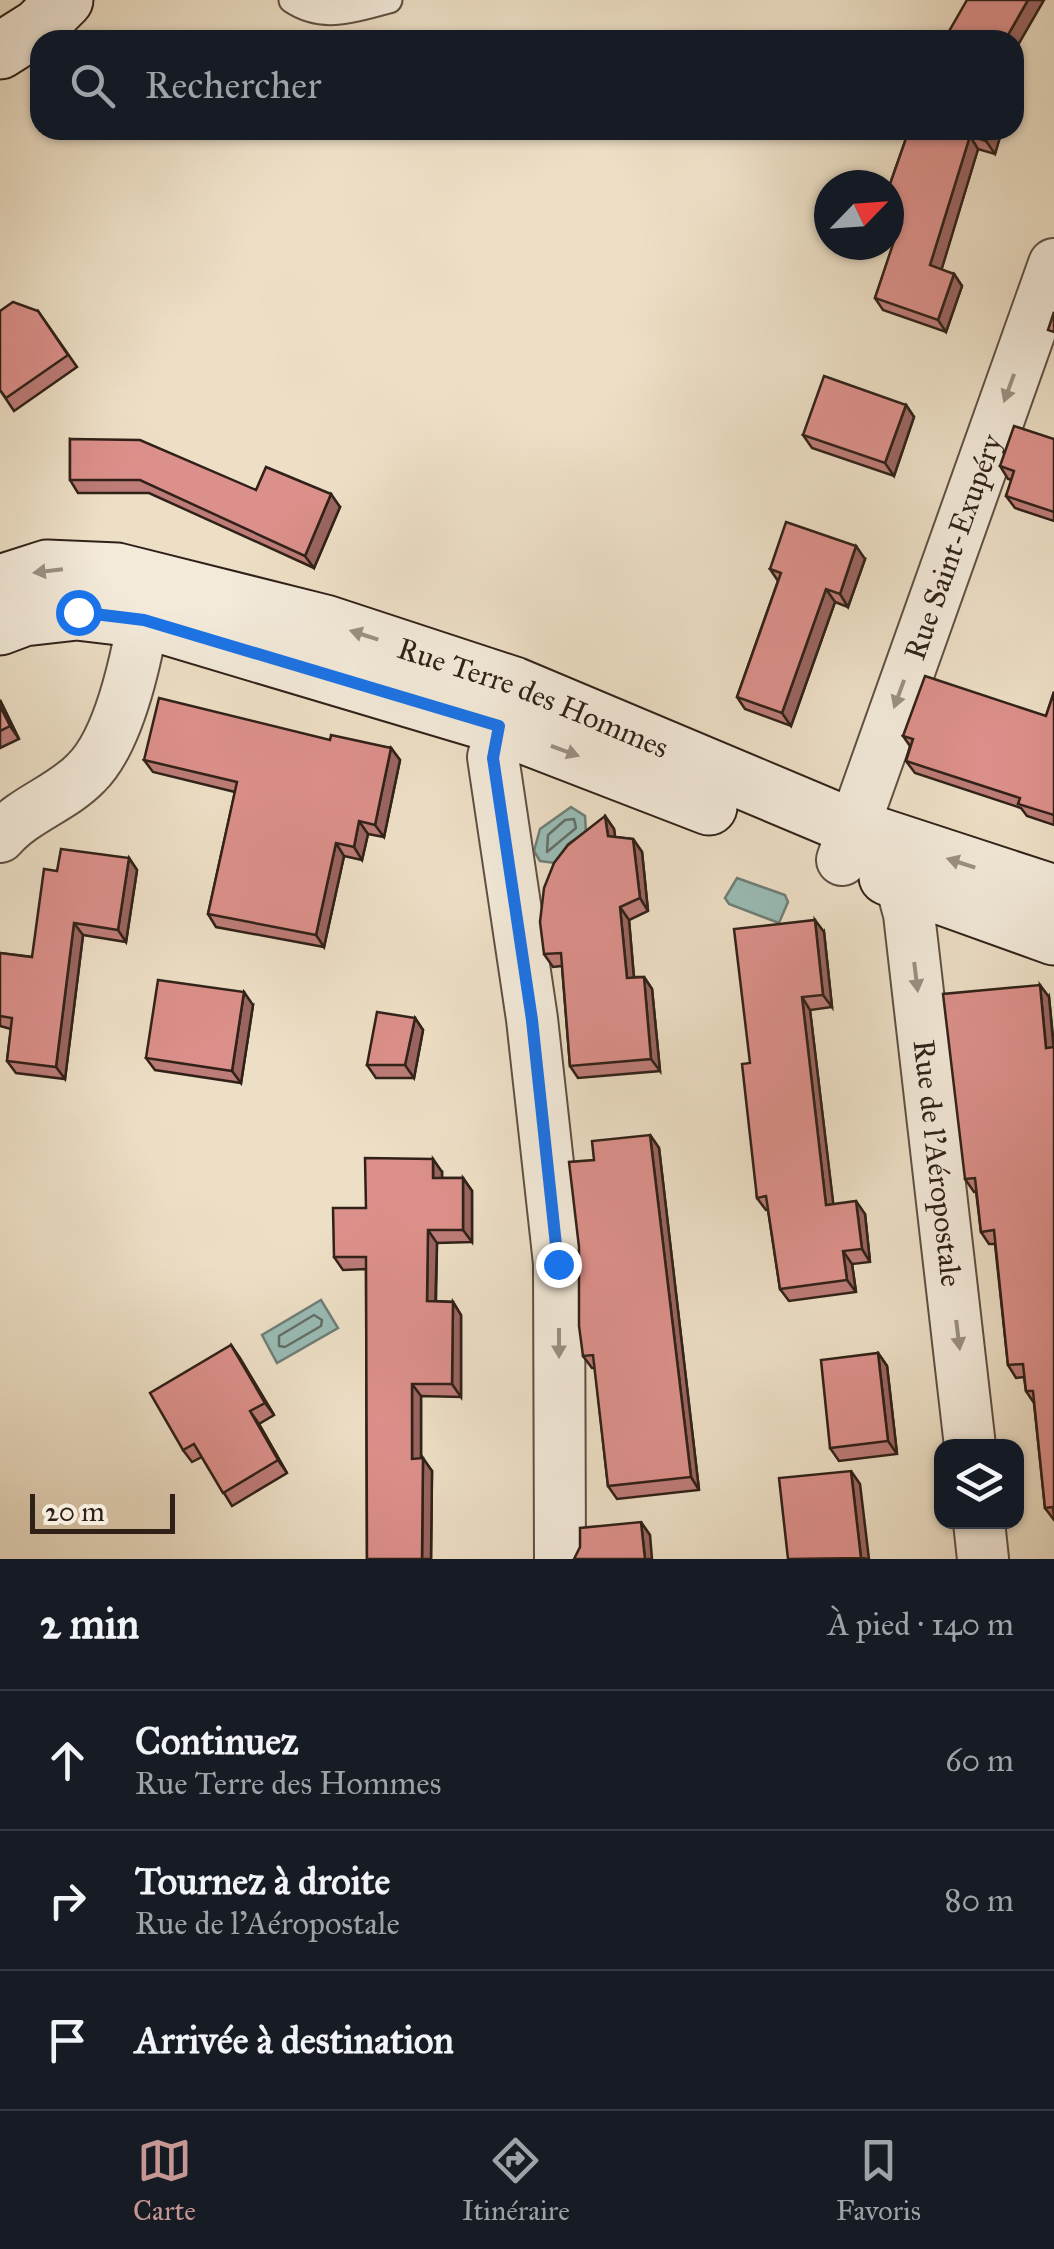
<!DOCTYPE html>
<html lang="fr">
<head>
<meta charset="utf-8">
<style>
  body { margin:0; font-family:"IM FELL Great Primer",serif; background:#242831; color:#f1f3f6 }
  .controls { position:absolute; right:30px; bottom:30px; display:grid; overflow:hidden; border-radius:20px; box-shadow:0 2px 8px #0004 }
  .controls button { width:90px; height:90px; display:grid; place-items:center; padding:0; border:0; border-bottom:2px solid #363941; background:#171b24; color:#f1f3f6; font:50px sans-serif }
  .compass { position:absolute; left:814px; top:170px; width:90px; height:90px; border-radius:50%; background:#171b24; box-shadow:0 2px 8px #0004; rotate:65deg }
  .scale { position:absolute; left:30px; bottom:25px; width:145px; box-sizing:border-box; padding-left:10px; border:5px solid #302118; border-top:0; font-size:28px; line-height:35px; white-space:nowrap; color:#302118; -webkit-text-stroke:8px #f3eada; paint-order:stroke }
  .stop { position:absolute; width:30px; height:30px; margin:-22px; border:8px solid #1a73e8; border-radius:50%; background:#fff }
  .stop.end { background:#1a73e8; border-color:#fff; box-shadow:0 2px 10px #0008 }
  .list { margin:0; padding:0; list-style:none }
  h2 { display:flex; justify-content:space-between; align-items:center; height:130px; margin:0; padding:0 40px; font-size:42px }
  h2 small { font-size:32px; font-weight:400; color:#9ea1a6 }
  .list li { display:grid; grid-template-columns:65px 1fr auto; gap:30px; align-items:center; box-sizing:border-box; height:140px; padding:0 40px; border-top:2px solid #363941 }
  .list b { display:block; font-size:38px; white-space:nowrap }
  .list p { margin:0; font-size:32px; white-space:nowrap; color:#9ea1a6 }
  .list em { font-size:32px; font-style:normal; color:#9ea1a6 }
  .icon { flex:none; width:55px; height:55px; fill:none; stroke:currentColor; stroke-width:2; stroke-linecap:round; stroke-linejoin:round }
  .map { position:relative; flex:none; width:1054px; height:1559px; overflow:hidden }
  .search { position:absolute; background:#171b24; box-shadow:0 2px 8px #0004; left:30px; right:30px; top:30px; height:110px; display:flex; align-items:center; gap:25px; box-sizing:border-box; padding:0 35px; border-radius:30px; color:#9ea1a6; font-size:38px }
  .sheet { height:550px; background:#171b24 }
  nav { display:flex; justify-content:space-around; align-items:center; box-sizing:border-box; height:140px; border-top:2px solid #363941; background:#171b24; font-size:28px; color:#9ea1a6 }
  nav a { display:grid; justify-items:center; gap:5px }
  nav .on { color:#c59692 }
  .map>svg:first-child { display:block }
  .water { fill:#99bcb6; stroke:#6f7e77; stroke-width:2.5 }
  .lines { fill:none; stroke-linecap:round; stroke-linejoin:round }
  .shore { stroke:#646e67; stroke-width:2.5 }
  .lane-casing { stroke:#5f5044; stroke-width:29 }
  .street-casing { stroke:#5f5044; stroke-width:54 }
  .secondary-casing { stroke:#302118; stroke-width:59 }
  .lane { stroke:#f3eada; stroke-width:25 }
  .street { stroke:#f3eada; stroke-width:50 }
  .secondary { stroke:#f3eada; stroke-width:55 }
  .wall { fill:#bd7c78; stroke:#302118; stroke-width:2.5 }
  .shaded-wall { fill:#9a6561; stroke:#302118; stroke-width:2.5 }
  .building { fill:#dc908b; stroke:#302118; stroke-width:2.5 }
  .oneway { fill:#9b9083 }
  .route { stroke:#1a73e8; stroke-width:12 }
  .labels { text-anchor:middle; stroke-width:9; stroke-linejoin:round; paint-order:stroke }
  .street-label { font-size:30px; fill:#302118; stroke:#f3eada }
</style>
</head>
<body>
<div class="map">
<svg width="1054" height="1559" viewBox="0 0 1054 1559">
  <rect width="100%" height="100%" fill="#eddfc6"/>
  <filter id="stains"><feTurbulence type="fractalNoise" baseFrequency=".002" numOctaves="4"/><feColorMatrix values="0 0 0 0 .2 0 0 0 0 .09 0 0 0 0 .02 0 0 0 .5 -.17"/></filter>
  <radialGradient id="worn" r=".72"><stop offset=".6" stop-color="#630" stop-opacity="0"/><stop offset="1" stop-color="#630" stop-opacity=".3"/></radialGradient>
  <!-- water -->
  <g class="water">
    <polygon points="571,807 585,816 586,832 568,844 555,863 540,861 534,851 540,829"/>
    <polygon points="737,878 785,895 788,902 779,923 729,904 725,898"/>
    <polygon points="321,1300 338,1328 277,1363 262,1335"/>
  </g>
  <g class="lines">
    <!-- shore -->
    <g class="shore">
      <polygon points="565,820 574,819 576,828 547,852 548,835"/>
      <polygon points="314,1315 322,1320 321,1326 285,1347 279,1346 279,1336"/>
    </g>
    <!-- lane casing -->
    <g class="lane-casing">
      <path id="lane" d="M292 0C323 21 354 9 389 0"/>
    </g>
    <!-- street casing -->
    <g class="street-casing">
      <g id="street">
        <polyline points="512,691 493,757 532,1019 559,1263 560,1559"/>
        <path d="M0 837C24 809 61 799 86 773 124 736 142 632 150 579"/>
        <path id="s1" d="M842 860 1054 264"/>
        <path id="s2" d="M900 881 909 914 970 1446"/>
        <polyline points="979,1522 983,1559"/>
      </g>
    </g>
    <!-- secondary casing -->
    <g class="secondary-casing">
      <g id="secondary">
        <polyline points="0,51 38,27 65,0"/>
        <path id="s3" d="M0 583 47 568 117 571 325 623 514 685 852 827 1054 893"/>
        <polyline points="0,627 24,618 77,612 144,620 499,726 709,807"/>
        <polyline points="887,877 1054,937"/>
      </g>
    </g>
    <!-- lane -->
    <use href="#lane" class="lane"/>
    <!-- street -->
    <use href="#street" class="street"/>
    <!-- secondary -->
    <use href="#secondary" class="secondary"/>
  </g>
  <!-- wall -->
  <g class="wall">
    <polygon points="909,130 1002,130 995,154 978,149 941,270 954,274 962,286 946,332 883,310 875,298 895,240 889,238 889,187"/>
    <polygon points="38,311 77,367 14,411 0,390"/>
    <polygon points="906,405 914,417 894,476 812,448 803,435"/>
    <polygon points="70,439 256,490 340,507 314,568 149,493 78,493 70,480"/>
    <polygon points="1054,439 1054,521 1015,508 1006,496 1012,480 1008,479 1000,466"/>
    <polygon points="865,559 848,607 835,602 791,726 745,709 737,697 778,581 770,569"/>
    <polygon points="1054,692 1054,825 1027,816 1021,808 915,773 906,761 910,746 903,736 1046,716"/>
    <polygon points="0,700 19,739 0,748"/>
    <polygon points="330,740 391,748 400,760 384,837 368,834 362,860 344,856 324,947 216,927 208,914 235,792 153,772 144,760"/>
    <polygon points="605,816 614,829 615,837 633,839 642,852 648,911 629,920 634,977 644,977 652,989 660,1071 578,1078 570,1066 562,966 553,967 544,954"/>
    <polygon points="129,858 137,870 126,942 83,935 65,1079 16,1073 7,1061 11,1029 0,1026 0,953 32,957 57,871"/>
    <polygon points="824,932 832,1007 810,1010 833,1204 865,1214 870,1262 852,1264 856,1292 789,1301 780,1289 768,1210 766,1210 757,1198 750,1063"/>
    <polygon points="1049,997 1054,1047 1054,1520 1045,1508 1034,1403 1026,1391 1024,1377 1016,1378 1008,1365 995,1244 989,1244 981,1232 976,1191 974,1192 965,1179"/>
    <polygon points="253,1005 241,1083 155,1070 146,1058"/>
    <polygon points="415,1018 423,1030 414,1078 376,1078 367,1065"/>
    <polygon points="650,1135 659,1148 699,1490 617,1499 608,1486 595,1368 592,1368 583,1356 594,1160"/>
    <polygon points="442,1172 442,1178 463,1178 472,1191 472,1242 437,1243 436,1301 453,1302 461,1315 461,1397 421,1396 421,1459 432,1471 431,1559 367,1559 366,1269 343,1270 334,1257 366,1208"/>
    <polygon points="231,1345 274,1415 259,1424 287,1473 232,1506 202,1457 192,1462 183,1450"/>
    <polygon points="878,1353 887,1366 897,1454 839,1461 830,1448"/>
  </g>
  <!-- shaded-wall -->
  <g class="shaded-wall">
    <polygon points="1028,0 1044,0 1014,52 1014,40 1005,40"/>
    <polygon points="990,130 1002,130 995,154 986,141"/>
    <polygon points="970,136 978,149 939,278 930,265"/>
    <polygon points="954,274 962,286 946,332 938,320"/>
    <polygon points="906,405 914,417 894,476 885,463"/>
    <polygon points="331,494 340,507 314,568 305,556"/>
    <polygon points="856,546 865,559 848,607 840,594"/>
    <polygon points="826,589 835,602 791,726 782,713"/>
    <polygon points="0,700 19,739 10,726 0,706"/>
    <polygon points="391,748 400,760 384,837 375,825"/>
    <polygon points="605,816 614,829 617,849 608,836"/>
    <polygon points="359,821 368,834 362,860 354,847"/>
    <polygon points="633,839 642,852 648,911 640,898"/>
    <polygon points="336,843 344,856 324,947 316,935"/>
    <polygon points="129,858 137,870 126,942 118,930"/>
    <polygon points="620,907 629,920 635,991 627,978"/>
    <polygon points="815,920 824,932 832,1007 823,995"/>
    <polygon points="74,923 83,935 65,1079 56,1067"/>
    <polygon points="644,977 652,989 660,1071 651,1059"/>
    <polygon points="1040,985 1049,997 1054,1052 1046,1048"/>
    <polygon points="244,992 253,1005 241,1083 232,1071"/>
    <polygon points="802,997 810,1010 835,1218 826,1205"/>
    <polygon points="415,1018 423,1030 414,1078 405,1065"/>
    <polygon points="650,1135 659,1148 699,1490 691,1477"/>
    <polygon points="433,1159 442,1172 442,1191 433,1178"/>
    <polygon points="463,1178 472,1191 472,1242 463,1230"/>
    <polygon points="856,1201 865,1214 870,1262 862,1249"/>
    <polygon points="428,1230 437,1243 435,1313 427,1301"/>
    <polygon points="843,1251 852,1264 856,1292 847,1280"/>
    <polygon points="453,1302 461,1315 461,1397 452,1384"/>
    <polygon points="231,1345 240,1358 274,1415 265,1403"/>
    <polygon points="878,1353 887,1366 897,1454 888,1441"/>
    <polygon points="412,1384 421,1396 421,1471 412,1459"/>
    <polygon points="250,1411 259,1424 287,1473 278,1460"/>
    <polygon points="423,1458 432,1471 431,1559 422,1559"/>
    <polygon points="851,1471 860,1484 869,1559 861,1558"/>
    <polygon points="641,1522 650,1535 652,1559 645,1559"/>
  </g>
  <!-- building -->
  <g class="building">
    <polygon points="967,0 1028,0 1005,40 944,40"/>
    <polygon points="909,130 990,130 986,141 970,136 930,265 954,274 938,320 875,298 897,232 889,229 889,187"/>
    <polygon points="863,178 884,185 861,185"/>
    <polygon points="13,302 38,311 68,355 6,398 0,390 0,311"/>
    <polygon points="1054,312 1054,332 1048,330"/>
    <polygon points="824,376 906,405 885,463 803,435"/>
    <polygon points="1014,426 1054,439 1054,512 1006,496 1014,471 1000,466"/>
    <polygon points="70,439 140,440 256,490 266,467 331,494 305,556 140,480 70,480"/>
    <polygon points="786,522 856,546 840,594 826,589 782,713 737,697 781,573 770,569"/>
    <polygon points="925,676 1046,716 1054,692 1054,815 1018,804 1020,798 906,761 913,739 903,736"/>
    <polygon points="159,698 330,740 331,735 391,748 375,825 359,821 354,847 336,843 316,935 208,914 237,782 144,760"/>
    <polygon points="0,706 10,726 0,731"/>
    <polygon points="605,816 608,836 633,839 640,898 620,907 627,978 644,977 651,1059 570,1066 561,953 544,954 540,922 544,888 554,863 568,845"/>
    <polygon points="61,849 129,858 118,930 74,923 56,1067 7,1061 12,1018 0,1016 0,953 32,957 44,869 57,871"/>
    <polygon points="815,920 823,995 802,997 826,1205 856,1201 862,1249 843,1251 847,1280 780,1289 766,1196 757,1198 742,1064 750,1063 734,929"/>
    <polygon points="158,980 244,992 232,1071 146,1058"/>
    <polygon points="1040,985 1046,1048 1054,1047 1054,1515 1053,1507 1045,1508 1033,1391 1026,1391 1023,1364 1008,1365 994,1230 981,1232 975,1178 965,1179 943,994"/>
    <polygon points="377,1012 415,1018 405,1065 367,1065"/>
    <polygon points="650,1135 691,1477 608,1486 593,1355 583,1356 579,1326 579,1247 569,1162 594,1160 592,1141"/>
    <polygon points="365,1158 433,1159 433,1178 463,1178 463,1230 428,1230 427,1301 453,1302 452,1384 412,1384 412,1459 423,1458 422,1559 367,1559 366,1257 334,1257 333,1208 366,1208"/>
    <polygon points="231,1345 265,1403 250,1411 278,1460 223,1493 194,1444 183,1450 150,1393"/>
    <polygon points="878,1353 888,1441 830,1448 821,1360"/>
    <polygon points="851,1471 861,1558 788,1559 779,1478"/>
    <polygon points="641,1522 645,1559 574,1559 580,1547 580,1528"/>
  </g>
  <!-- one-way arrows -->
  <defs><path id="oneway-solid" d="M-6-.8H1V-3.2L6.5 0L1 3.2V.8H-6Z" transform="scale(2.5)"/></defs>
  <g class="oneway">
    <use href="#oneway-solid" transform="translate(1009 388) rotate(110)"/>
    <use href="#oneway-solid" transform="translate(48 571) rotate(173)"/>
    <use href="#oneway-solid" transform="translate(364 635) rotate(-162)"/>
    <use href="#oneway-solid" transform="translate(899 694) rotate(110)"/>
    <use href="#oneway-solid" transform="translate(565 751) rotate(20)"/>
    <use href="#oneway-solid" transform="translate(961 863) rotate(-162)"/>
    <use href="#oneway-solid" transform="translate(916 977) rotate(83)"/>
    <use href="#oneway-solid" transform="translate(958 1335) rotate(83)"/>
    <use href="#oneway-solid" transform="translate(559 1343) rotate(90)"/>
  </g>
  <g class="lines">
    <!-- route -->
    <polyline class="route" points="78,612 144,620 499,726 493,758 532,1020 558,1264"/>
  </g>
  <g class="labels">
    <!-- street labels -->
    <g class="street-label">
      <text dy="10" stroke="none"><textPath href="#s1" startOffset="332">Rue Saint-Exupéry</textPath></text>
      <text dy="10" stroke="none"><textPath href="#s3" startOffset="555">Rue Terre des Hommes</textPath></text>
      <text dy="10" stroke="none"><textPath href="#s2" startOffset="285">Rue de l'Aéropostale</textPath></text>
    </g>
  </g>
  <rect width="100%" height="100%" filter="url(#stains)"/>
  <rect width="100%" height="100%" fill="url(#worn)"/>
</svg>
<div class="controls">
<button><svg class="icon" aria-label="layers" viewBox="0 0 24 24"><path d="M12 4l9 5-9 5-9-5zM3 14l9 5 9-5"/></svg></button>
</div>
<svg class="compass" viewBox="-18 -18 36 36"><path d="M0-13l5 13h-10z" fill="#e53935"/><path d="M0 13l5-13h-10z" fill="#9ea1a6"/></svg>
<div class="scale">20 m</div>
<div class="stop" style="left:78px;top:612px"></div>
<div class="stop end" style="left:558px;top:1264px"></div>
<div class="search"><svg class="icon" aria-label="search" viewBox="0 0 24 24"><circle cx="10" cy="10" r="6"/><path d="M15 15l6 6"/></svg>Rechercher</div>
</div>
<section class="sheet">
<h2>2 min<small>À pied · 140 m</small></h2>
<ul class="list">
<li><svg class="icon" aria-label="ahead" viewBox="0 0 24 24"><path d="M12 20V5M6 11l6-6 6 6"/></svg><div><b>Continuez</b><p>Rue Terre des Hommes</p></div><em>60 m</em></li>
<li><svg class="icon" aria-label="right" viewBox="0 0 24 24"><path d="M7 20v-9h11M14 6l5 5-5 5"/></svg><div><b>Tournez à droite</b><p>Rue de l'Aéropostale</p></div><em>80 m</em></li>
<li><svg class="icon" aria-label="arrive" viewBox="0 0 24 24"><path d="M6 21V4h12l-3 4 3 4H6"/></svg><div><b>Arrivée à destination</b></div></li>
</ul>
</section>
<nav>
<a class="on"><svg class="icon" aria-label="map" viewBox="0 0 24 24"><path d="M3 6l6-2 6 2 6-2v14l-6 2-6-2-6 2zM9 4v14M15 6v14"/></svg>Carte</a>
<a><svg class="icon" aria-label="directions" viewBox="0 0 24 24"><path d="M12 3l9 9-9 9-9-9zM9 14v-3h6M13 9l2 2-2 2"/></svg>Itinéraire</a>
<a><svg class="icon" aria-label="saved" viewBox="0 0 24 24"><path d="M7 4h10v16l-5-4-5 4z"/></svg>Favoris</a>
</nav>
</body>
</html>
